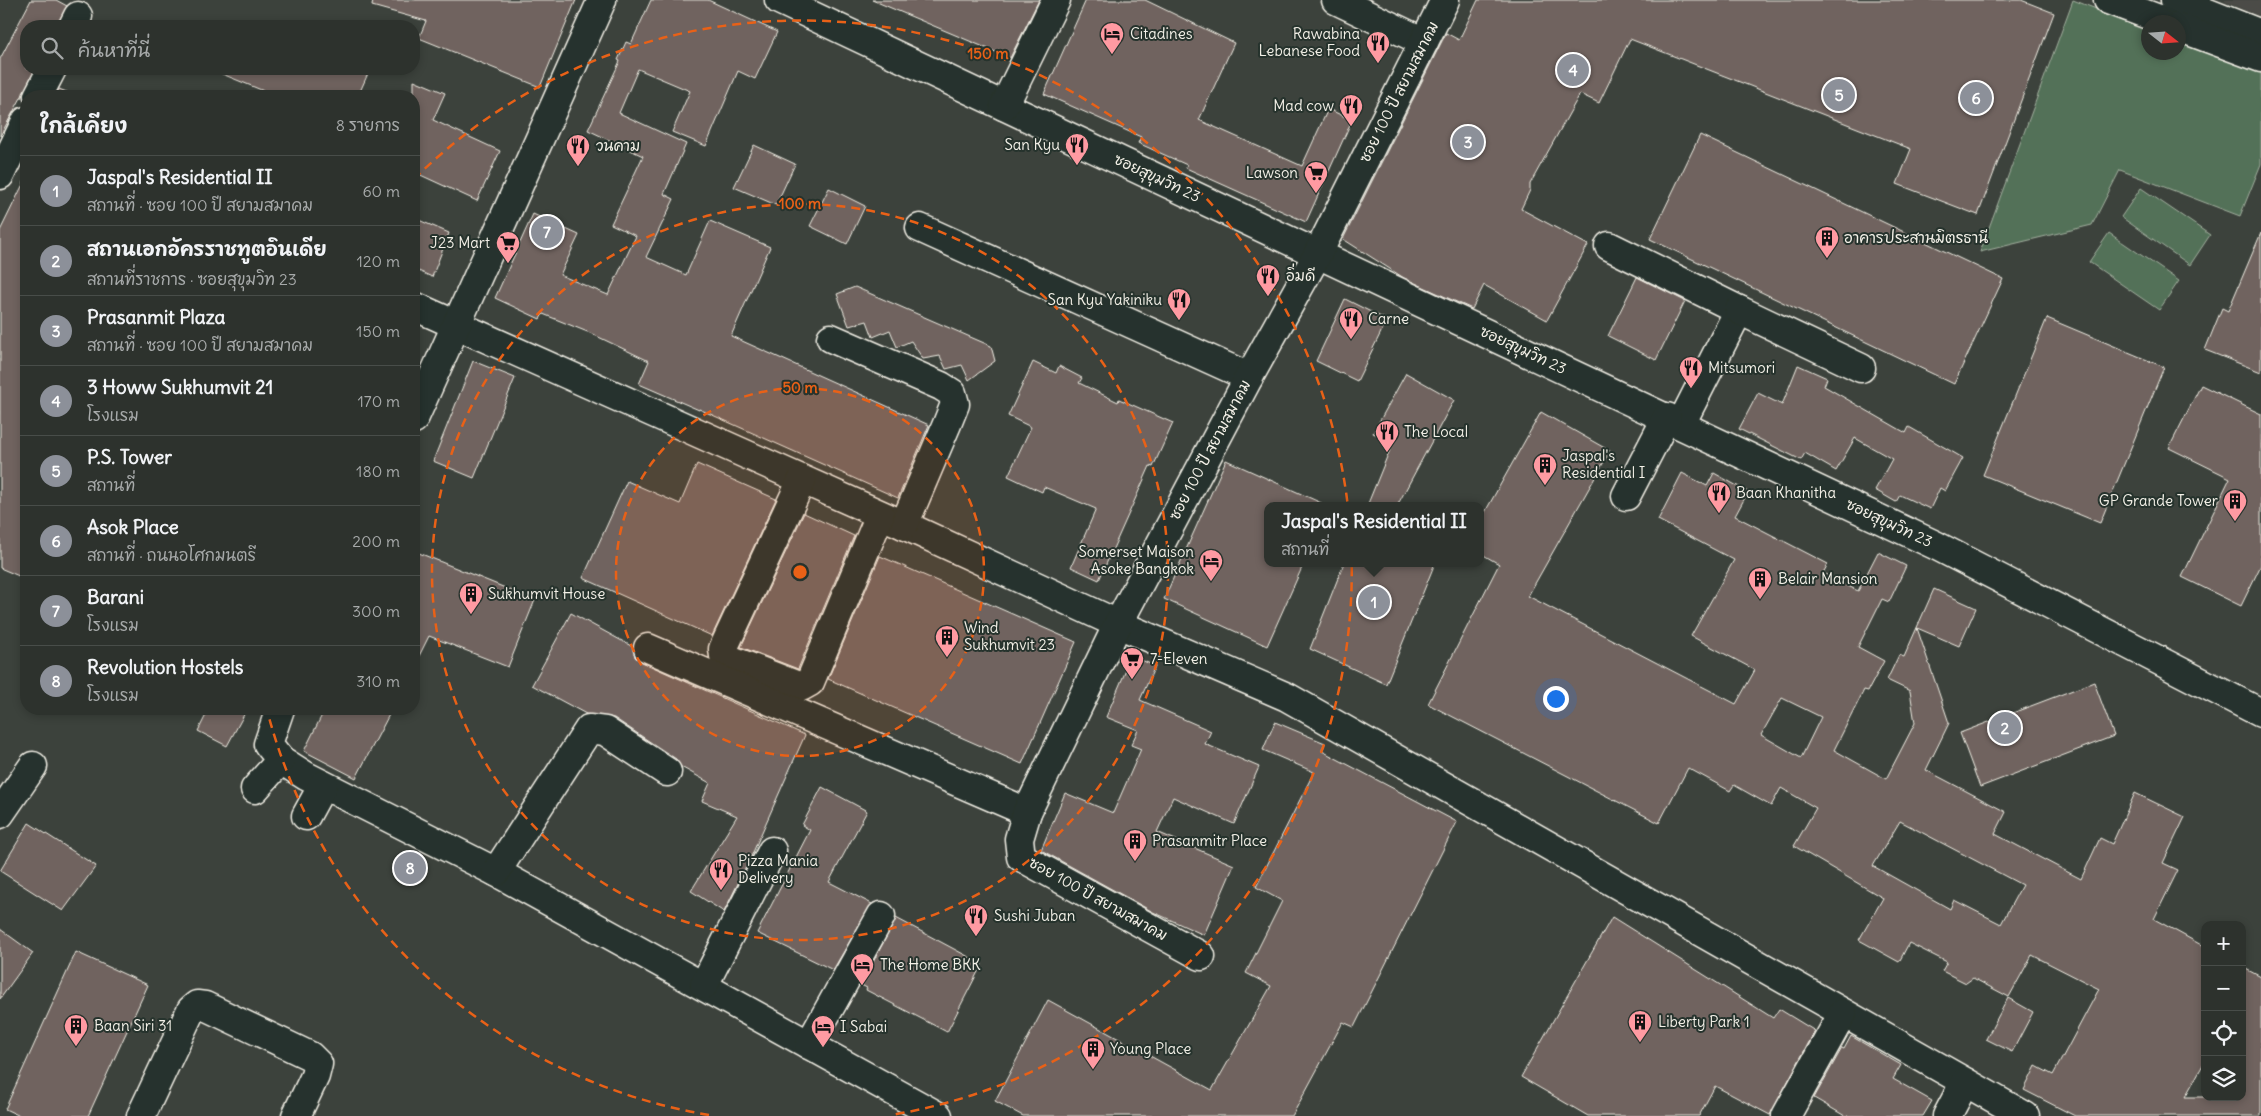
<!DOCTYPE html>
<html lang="th">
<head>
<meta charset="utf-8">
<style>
  body { margin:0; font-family:Delius,"Playpen Sans Thai",sans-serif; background:#393e39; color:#f1f3f6 }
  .controls { position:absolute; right:15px; bottom:15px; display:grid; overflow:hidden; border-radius:10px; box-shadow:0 2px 8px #0003 }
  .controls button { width:45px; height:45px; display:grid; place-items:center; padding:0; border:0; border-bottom:1px solid #484d49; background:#2d322d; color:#f1f3f6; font:25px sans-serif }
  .compass { position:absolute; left:2141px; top:15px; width:45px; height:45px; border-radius:50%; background:#2d322d; box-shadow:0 2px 8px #0003; rotate:107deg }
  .you { position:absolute; left:1555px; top:698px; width:18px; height:18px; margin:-12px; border:4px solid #fff; border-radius:50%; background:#1a73e8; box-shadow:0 0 0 8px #1a73e833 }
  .badge { display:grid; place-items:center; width:32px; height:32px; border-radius:50%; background:#8c9099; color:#fff; font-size:16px; font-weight:700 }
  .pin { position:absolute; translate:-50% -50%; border:2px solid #fff; box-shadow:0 1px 5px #0006 }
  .popup { position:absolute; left:1264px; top:502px; width:220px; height:65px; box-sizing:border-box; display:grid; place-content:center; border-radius:10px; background:#2d322d; filter:drop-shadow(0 1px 4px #0005); font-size:16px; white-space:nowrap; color:#a7aaaa }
  .popup b { font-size:19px; color:#f1f3f6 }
  .popup::after { content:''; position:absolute; left:50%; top:100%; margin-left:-10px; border:10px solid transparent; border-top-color:#2d322d }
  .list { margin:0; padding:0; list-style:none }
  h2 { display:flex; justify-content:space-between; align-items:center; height:65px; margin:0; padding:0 20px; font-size:21px }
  h2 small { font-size:16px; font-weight:400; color:#a7aaaa }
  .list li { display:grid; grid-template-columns:32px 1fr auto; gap:15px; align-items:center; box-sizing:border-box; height:70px; padding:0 20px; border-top:1px solid #484d49 }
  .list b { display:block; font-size:19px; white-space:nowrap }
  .list p { margin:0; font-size:16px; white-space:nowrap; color:#a7aaaa }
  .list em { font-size:16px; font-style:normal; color:#a7aaaa }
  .icon { flex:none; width:28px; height:28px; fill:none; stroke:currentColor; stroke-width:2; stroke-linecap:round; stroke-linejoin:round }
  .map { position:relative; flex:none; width:2261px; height:1116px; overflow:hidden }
  .search { position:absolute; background:#2d322d; box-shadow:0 2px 8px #0003; left:20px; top:20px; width:400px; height:55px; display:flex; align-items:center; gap:12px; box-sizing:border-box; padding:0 18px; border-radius:20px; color:#a7aaaa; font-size:19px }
  .panel { position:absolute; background:#2d322d; box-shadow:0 2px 8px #0003; left:20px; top:90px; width:400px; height:625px; border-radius:20px }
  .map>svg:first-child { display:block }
  .built { fill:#4c4c46 }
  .green { fill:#537159; stroke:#a4b1a0 }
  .building { fill:#70645e; stroke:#f4f1e8; fill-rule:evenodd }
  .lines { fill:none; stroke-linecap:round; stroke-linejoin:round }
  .minor-casing { stroke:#f4f1e8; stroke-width:31 }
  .major-casing { stroke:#f4f1e8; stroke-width:31 }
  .minor { stroke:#26332d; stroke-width:28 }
  .major { stroke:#26332d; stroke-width:28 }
  .ring { fill:none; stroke:#e96117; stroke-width:2.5; stroke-dasharray:9 6 }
  .labels { text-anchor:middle; stroke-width:4; stroke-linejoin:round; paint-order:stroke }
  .poi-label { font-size:15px; fill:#f4f1e8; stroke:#26332d; text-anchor:start }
  .street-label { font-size:15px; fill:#f4f1e8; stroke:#26332d }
  .centre { fill:#e96117; stroke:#26332d; stroke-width:2.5 }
  .ring-label { font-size:15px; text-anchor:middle; font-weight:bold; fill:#e96117; stroke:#26332d; stroke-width:4; stroke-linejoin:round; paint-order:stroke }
</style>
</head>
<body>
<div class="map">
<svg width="2261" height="1116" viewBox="0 0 2261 1116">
  <rect width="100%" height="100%" fill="#3c423c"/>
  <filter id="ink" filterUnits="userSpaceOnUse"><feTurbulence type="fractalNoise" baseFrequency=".02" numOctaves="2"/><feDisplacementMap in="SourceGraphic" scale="10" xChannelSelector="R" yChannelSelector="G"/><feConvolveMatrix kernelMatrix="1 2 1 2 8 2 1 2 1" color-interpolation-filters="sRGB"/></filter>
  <g filter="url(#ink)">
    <!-- built -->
    <polygon class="built" points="2221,0 2261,0 2261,17"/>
    <!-- green -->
    <g class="green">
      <polygon points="2073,0 2148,29 2148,52 2178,52 2179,41 2261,73 2261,164 2240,216 2120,170 2092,225 1980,252"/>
      <polygon points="2141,188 2210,235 2190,265 2121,217"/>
      <polygon points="2109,233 2179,281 2159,310 2089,262"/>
    </g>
    <!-- building -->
    <g class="building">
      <polygon points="31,0 56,0 67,6 57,26 26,26 26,69 35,69 22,96 0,136 0,59"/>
      <polygon points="373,0 576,0 540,87 419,38 426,21 372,6"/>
      <polygon points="651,0 708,0 777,32 755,79 738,71 706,146 672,132 690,91 638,69 619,113 686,144 664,194 674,199 646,257 686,275 710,221 770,247 731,336 929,425 898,498 699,409 699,410 639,384 649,361 590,333 543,314 540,319 495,298 533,214 579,235 560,275 608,295 636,236 611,224 643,156 588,130 620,61 618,60 626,42 631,44"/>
      <polygon points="872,0 1039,0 1010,58"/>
      <polygon points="1086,0 1145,0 1234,43 1199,120 1302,166 1328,109 1352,120 1306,222 1186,168 1187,165 1138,143 1141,137 1044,94"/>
      <polygon points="1478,0 2021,0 2054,13 1978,215 1897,184 1911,149 1630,39 1599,103 1580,94 1530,184 1530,190 1521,209 1588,245 1547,320 1484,285 1472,309 1404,278 1343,239 1446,33 1459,40"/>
      <polygon points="210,69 370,69 358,96 276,96"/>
      <polygon points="414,80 445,93 433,120 500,151 477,201 414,172"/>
      <polygon points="59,89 77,96 55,96"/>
      <polygon points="1700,135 2003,279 1954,384 1650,239"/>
      <polygon points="754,145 795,164 776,205 734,187"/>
      <polygon points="26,178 26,579 0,568 0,231"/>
      <polygon points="829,188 865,206 847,244 810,226"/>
      <polygon points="414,218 449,233 432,277 414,269"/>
      <polygon points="2261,233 2261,372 2205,350 2222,308 2228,311"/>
      <polygon points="1637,277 1685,301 1656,360 1608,336"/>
      <polygon points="855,287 991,346 995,361 969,380 962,365 946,369 940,356 923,359 911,341 897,347 890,330 873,337 867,321 849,326 837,294"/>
      <polygon points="1345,299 1387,320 1357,381 1316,361"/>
      <polygon points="2047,318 2164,367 2100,523 1983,475"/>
      <polygon points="473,361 515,378 474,478 433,461"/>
      <polygon points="1033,362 1056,373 1059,366 1082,378 1079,383 1118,402 1119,399 1173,423 1153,467 1150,466 1099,580 1071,567 1096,509 1044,487 1042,492 1008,476 1031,427 1008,416"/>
      <polygon points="1798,365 1827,378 1824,386 1906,433 1909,427 1963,458 1945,491 1940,488 1930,509 1900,495 1896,502 1875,490 1892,459 1855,438 1836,471 1805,453 1801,460 1739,429 1758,393 1782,405"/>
      <polygon points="1406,373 1454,400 1397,506 1367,506 1393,442 1373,433"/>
      <polygon points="2201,385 2261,414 2261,565 2241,606 2182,577 2230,478 2169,448"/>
      <path d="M1541 412 1610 451 1528 596 1736 704 1755 670 1691 636 1734 560 1658 520 1682 473 1707 486 1714 473 1748 492 1735 516 1828 564 1823 573 1858 591 1878 552 1906 566 1889 602 1882 599 1858 647 1884 661 1868 691 1864 690 1834 750 1886 779 1915 723 1910 691 1887 680 1899 655 1904 657 1934 589 1976 608 1959 646 1917 628 1949 723 1926 770 2006 812 1995 834 2081 879 2100 838 2112 844 2135 793 2185 817 2163 863 2178 870 2154 919 2205 947V1061L2185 1097H2242V967L2261 977V1116H2075L2024 1090 2036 1066 2053 1075 2099 989 2032 955 2009 997 1973 978 1966 983 1942 971 1947 962 1909 943 1899 962 1859 940 1883 898 1794 846 1816 808 1781 788 1771 806 1734 785 1730 791 1688 768 1659 823 1428 704 1499 564 1480 553V521ZM1782 698 1821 717 1801 758 1761 735ZM1900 821 2022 885 2001 924 1954 900 1950 909 1873 866Z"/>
      <polygon points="1226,460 1328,506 1268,506 1268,563 1304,563 1267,646 1164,599"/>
      <polygon points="697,464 776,499 712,636 583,578 627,481 680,504"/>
      <polygon points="804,513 854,536 798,669 741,647"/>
      <polygon points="414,551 535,600 508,667 429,636 414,666"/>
      <polygon points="880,556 1076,642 1022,764 828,679"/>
      <polygon points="1344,563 1435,563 1386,684 1310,649"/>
      <polygon points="571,613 633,647 635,657 642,662 805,735 750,859 724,912 691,891 737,816 702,801 710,783 681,767 676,759 614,718 586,714 532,685"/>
      <polygon points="1132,656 1155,666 1140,700 1211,731 1205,744 1259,767 1234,824 1173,797 1157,832 1234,865 1204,935 1153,912 1041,850 1065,793 1113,813 1141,749 1131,745 1138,730 1106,717"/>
      <polygon points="2094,682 2114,736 1980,787 1960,733"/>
      <polygon points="209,709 247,709 227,746 198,731"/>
      <polygon points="325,709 392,709 356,778 304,751"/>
      <polygon points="1275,722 1325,743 1322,751 1457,822 1354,1027 1343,1022 1292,1116 1023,1116 995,1101 1048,1000 1212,1090 1271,986 1246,973 1282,901 1256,887 1314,772 1263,750"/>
      <polygon points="822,787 867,811 829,882 872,904 833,970 757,933 810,830 802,825"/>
      <polygon points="29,823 96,866 63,911 0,871"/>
      <polygon points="1612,917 1773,1018 1779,1009 1815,1031 1770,1115 1715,1086 1699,1116 1588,1116 1521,1077"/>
      <polygon points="896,918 982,964 947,1032 866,990 867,988 861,985"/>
      <polygon points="0,929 33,953 0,999"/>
      <polygon points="76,952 148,985 88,1116 20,1116 5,1109"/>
      <polygon points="2008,998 2033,1012 2012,1052 1986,1039"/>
      <polygon points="1851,1036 1901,1065 1893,1079 1932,1101 1923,1116 1845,1116 1814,1098 1842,1048 1844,1049"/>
    </g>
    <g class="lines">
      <!-- minor casing -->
      <g class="minor-casing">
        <g id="minor">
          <polyline points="779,0 1935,545 2261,713"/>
          <polyline points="1336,0 1424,42"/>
          <polyline points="73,26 78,16"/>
          <polyline points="38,96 52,69"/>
          <polyline points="1004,106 1056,0"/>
          <polyline points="0,175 26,121"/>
          <polyline points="920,228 1249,377"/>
          <polyline points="1609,246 1739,310 1681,424"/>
          <polyline points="414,306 904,525 1118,624 1287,697 2025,1116"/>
          <polyline points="1739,310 1861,368"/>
          <polyline points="831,338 941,386 952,393 955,404 947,424 904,525"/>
          <polyline points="414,419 602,0"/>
          <polyline points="802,480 723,649 724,656 729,659 801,687 810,682 880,515"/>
          <polyline points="1626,496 1667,417"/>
          <polyline points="648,648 1027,812"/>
          <polyline points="280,709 268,744 281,760 306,776 496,872 938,1116"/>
          <polyline points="255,789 281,760"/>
          <polyline points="0,814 33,766"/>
          <polyline points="306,816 323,785"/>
          <polyline points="496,872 589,729 605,731 667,772"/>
          <polyline points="1201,956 1021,857 1019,839 1027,812 1118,624 1249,377 1317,255 1445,0"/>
          <polyline points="704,985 772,851"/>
          <polyline points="809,1045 881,916"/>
          <polyline points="141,1116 191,1010 197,1005 205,1006 310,1056 318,1064 315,1076 296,1116"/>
          <polyline points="1786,1116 1843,1013"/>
          <polyline points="1947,1116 1965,1082"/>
        </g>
      </g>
      <!-- major casing -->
      <g class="major-casing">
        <g id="major">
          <polyline points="2108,0 2167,22"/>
          <polyline points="2175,0 2261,34"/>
          <polyline points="2178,27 2261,58"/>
        </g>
      </g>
      <!-- minor -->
      <use href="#minor" class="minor"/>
      <!-- major -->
      <use href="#major" class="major"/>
    </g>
  </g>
  <!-- distance rings -->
  <circle cx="800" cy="572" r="184" fill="#e96117" fill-opacity=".12"/>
  <g class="ring">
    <circle cx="800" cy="572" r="184"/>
    <circle cx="800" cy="572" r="368"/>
    <path d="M709 1115A551 551 0 0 1 267 710M414 179A551 551 0 1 1 891 1115"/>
  </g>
  <!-- icons -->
  <defs>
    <g id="hotel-pin" transform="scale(1.25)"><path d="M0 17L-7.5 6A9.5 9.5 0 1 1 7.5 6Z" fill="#ff9aa2" stroke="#26332d"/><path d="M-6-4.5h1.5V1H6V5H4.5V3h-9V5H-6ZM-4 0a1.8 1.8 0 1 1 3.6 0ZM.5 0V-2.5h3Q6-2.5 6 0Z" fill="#111"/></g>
    <g id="restaurant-pin" transform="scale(1.25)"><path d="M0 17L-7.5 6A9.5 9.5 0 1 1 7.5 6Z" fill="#ff9aa2" stroke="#26332d"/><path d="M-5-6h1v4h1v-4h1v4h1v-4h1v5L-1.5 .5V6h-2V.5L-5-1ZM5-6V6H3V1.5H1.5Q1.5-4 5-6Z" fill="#111"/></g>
    <g id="supermarket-pin" transform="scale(1.25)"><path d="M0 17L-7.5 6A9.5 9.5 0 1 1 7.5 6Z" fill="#ff9aa2" stroke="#26332d"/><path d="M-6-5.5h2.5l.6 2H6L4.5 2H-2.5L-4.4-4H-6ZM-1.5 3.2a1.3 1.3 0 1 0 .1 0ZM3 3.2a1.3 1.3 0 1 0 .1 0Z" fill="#111"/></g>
    <g id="building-pin" transform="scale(1.25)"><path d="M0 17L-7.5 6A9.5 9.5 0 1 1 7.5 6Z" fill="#ff9aa2" stroke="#26332d"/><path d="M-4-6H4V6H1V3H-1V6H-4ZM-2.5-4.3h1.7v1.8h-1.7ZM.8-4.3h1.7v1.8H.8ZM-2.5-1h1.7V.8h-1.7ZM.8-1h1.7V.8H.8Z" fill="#111"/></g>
  </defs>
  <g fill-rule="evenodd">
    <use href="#hotel-pin" x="1112" y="34"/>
    <use href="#restaurant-pin" x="1378" y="43"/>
    <use href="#restaurant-pin" x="1351" y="106"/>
    <use href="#restaurant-pin" x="1077" y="145"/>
    <use href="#restaurant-pin" x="578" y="146"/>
    <use href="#supermarket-pin" x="1316" y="173"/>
    <use href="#building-pin" x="1827" y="238"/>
    <use href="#supermarket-pin" x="508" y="243"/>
    <use href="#restaurant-pin" x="1268" y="276"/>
    <use href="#restaurant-pin" x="1179" y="300"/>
    <use href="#restaurant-pin" x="1351" y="319"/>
    <use href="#restaurant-pin" x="1691" y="368"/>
    <use href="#restaurant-pin" x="1387" y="432"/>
    <use href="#building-pin" x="1545" y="465"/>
    <use href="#restaurant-pin" x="1719" y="493"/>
    <use href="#building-pin" x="2235" y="501"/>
    <use href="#hotel-pin" x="1211" y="561"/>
    <use href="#building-pin" x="1760" y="579"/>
    <use href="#building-pin" x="471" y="594"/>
    <use href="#building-pin" x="947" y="637"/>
    <use href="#supermarket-pin" x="1132" y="659"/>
    <use href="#building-pin" x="1135" y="841"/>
    <use href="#restaurant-pin" x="721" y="870"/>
    <use href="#restaurant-pin" x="976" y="916"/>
    <use href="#hotel-pin" x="862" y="965"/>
    <use href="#building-pin" x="1640" y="1022"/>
    <use href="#building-pin" x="76" y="1026"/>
    <use href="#hotel-pin" x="823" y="1027"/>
    <use href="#building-pin" x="1093" y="1049"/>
  </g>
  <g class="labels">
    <!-- poi labels -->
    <g class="poi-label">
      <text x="1130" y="39">Citadines</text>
      <text x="1360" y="39" text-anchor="end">Rawabina<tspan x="1360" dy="17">Lebanese Food</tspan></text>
      <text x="1334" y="111" text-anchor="end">Mad cow</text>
      <text x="1060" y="150" text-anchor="end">San Kyu</text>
      <text x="596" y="151">วนคาม</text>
      <text x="1298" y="178" text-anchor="end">Lawson</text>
      <text x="1844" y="243">อาคารประสานมิตรธานี</text>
      <text x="490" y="248" text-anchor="end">J23 Mart</text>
      <text x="1286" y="281">อิ่มดี</text>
      <text x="1162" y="305" text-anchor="end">San Kyu Yakiniku</text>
      <text x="1368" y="324">Carne</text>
      <text x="1708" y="373">Mitsumori</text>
      <text x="1404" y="437">The Local</text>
      <text x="1562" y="461">Jaspal's<tspan x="1562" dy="17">Residential I</tspan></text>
      <text x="1736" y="498">Baan Khanitha</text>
      <text x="2218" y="506" text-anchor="end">GP Grande Tower</text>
      <text x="1194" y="557" text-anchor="end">Somerset Maison<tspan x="1194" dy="17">Asoke Bangkok</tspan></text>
      <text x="1778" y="584">Belair Mansion</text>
      <text x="488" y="599">Sukhumvit House</text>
      <text x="964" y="633">Wind<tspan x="964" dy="17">Sukhumvit 23</tspan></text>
      <text x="1150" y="664">7-Eleven</text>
      <text x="1152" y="846">Prasanmitr Place</text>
      <text x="738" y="866">Pizza Mania<tspan x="738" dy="17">Delivery</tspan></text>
      <text x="994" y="921">Sushi Juban</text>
      <text x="880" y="970">The Home BKK</text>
      <text x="1658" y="1027">Liberty Park 1</text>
      <text x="94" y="1031">Baan Siri 31</text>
      <text x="840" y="1032">I Sabai</text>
      <text x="1110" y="1054">Young Place</text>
    </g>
    <!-- street labels -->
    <g class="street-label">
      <text transform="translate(1399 92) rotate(-63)" y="5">ซอย 100 ปี สยามสมาคม</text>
      <text transform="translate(1157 178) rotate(25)" y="5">ซอยสุขุมวิท 23</text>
      <text transform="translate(1523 350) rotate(25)" y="5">ซอยสุขุมวิท 23</text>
      <text transform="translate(1210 450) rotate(-62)" y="5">ซอย 100 ปี สยามสมาคม</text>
      <text transform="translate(1889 523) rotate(25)" y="5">ซอยสุขุมวิท 23</text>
      <text transform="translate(1098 899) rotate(29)" y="5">ซอย 100 ปี สยามสมาคม</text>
    </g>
  </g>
  <circle cx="800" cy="572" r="8" class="centre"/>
  <g class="ring-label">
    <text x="988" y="59">150 m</text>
    <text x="800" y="209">100 m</text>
    <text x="800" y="393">50 m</text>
  </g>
</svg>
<div class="controls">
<button>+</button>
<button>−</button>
<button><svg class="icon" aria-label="locate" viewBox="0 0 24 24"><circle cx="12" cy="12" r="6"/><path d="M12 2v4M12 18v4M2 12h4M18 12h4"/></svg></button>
<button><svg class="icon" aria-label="layers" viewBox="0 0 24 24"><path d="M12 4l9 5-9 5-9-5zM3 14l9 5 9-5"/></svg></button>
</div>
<svg class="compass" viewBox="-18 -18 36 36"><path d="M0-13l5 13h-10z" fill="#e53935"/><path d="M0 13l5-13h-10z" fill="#a7aaaa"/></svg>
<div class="you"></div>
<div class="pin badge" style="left:1374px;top:602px">1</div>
<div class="popup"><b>Jaspal's Residential II</b>สถานที่</div>
<div class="pin badge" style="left:2005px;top:728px">2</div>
<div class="pin badge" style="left:1468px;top:142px">3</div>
<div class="pin badge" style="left:1573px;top:70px">4</div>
<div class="pin badge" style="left:1839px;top:95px">5</div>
<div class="pin badge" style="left:1976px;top:98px">6</div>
<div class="pin badge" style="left:547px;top:232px">7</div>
<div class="pin badge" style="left:410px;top:868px">8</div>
<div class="search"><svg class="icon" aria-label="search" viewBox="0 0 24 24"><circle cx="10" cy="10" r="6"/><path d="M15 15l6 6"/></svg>ค้นหาที่นี่</div>
<section class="panel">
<h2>ใกล้เคียง<small>8 รายการ</small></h2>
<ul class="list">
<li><span class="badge">1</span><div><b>Jaspal's Residential II</b><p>สถานที่ · ซอย 100 ปี สยามสมาคม</p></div><em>60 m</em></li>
<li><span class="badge">2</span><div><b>สถานเอกอัครราชทูตอินเดีย</b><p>สถานที่ราชการ · ซอยสุขุมวิท 23</p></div><em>120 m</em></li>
<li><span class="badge">3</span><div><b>Prasanmit Plaza</b><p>สถานที่ · ซอย 100 ปี สยามสมาคม</p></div><em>150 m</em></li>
<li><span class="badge">4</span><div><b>3 Howw Sukhumvit 21</b><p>โรงแรม</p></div><em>170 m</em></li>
<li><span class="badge">5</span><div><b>P.S. Tower</b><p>สถานที่</p></div><em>180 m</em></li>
<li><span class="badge">6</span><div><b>Asok Place</b><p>สถานที่ · ถนนอโศกมนตรี</p></div><em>200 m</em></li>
<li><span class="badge">7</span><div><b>Barani</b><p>โรงแรม</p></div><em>300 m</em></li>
<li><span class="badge">8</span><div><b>Revolution Hostels</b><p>โรงแรม</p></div><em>310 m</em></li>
</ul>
</section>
</div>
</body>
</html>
